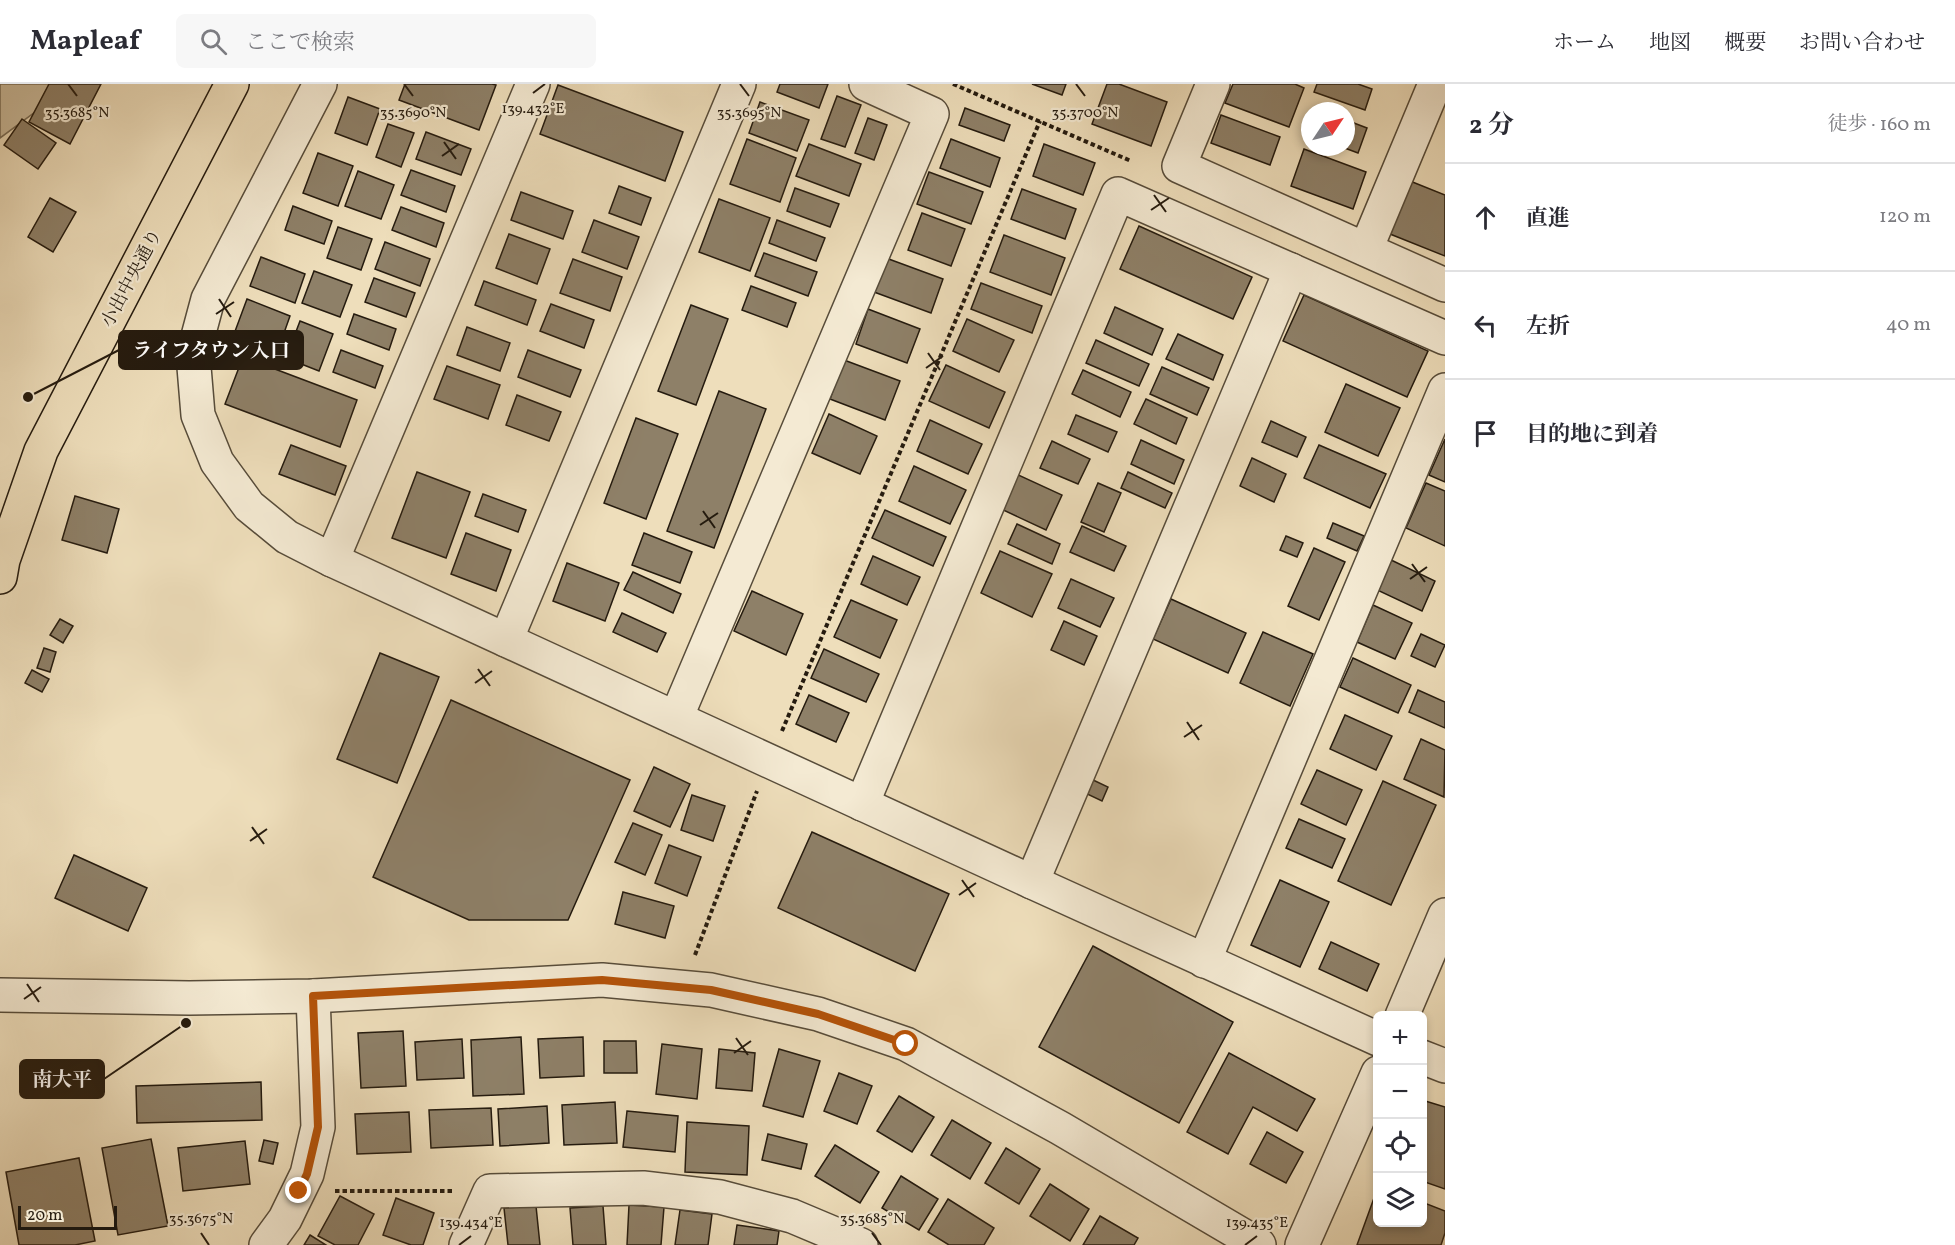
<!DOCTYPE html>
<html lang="ja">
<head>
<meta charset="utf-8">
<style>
  body { margin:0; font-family:Vollkorn,"Noto Serif JP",serif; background:#f7f7f7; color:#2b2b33 }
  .controls { position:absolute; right:18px; bottom:18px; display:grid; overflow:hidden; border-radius:9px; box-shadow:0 3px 9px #0003 }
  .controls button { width:54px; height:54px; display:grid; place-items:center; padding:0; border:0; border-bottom:2px solid #e1e1e2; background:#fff; color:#2b2b33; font:30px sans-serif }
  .compass { position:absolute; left:1301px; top:18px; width:54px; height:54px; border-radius:50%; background:#fff; box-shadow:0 3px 9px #0003; rotate:55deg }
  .scale { position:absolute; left:18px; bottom:15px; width:99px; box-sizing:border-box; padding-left:6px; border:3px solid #251b0f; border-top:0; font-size:16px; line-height:21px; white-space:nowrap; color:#251b0f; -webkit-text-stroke:4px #f4ead3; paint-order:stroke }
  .stop { position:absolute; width:18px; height:18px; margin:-14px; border:4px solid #b45309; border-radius:50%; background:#fff }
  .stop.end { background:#b45309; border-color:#fff; box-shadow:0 2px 6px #0008 }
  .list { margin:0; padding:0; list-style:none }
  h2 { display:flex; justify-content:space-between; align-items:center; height:78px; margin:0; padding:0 24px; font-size:26px }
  h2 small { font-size:20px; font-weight:400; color:#7c7c81 }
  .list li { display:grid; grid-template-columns:39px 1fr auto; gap:18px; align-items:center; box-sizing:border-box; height:108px; padding:0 24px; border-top:2px solid #e1e1e2 }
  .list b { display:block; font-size:22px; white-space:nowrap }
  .list em { font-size:20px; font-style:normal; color:#7c7c81 }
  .icon { flex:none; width:33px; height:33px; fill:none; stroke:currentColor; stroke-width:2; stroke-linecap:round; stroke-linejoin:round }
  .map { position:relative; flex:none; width:1445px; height:1161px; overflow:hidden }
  header { display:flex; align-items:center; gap:36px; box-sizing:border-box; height:84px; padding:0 30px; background:#fff; border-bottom:2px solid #e1e1e2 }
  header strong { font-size:28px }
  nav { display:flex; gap:33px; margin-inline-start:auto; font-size:21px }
  .search { width:420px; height:54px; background:#f7f7f7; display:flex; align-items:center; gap:15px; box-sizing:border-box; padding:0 21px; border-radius:9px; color:#7c7c81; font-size:22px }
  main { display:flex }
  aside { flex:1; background:#fff }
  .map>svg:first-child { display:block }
  .green { fill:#ccbd9e; stroke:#786c56; stroke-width:1.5 }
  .building { fill:#8e8068; stroke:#251b0f; stroke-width:1.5 }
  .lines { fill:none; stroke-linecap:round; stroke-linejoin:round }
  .minor-casing { stroke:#574c3a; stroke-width:36 }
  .major-casing { stroke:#251b0f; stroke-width:36 }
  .path { stroke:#251b0f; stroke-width:4; stroke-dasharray:4.5 3; stroke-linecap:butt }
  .minor { stroke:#f4ead3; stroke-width:33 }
  .major { stroke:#eedebb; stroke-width:33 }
  .route { stroke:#b45309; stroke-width:8 }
  .ticks { fill:none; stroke:#251b0f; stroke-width:2 }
  .labels { text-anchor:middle; stroke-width:4.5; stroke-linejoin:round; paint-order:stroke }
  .street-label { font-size:18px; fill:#251b0f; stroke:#f4ead3 }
  .ticks-label { font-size:15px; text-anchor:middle; fill:#251b0f; stroke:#f4ead3; stroke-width:4.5; stroke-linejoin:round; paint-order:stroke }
  .leader { fill:none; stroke:#251b0f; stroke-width:2 }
  .callout-dot { fill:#251b0f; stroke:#f4ead3; stroke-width:2 }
  .callout { fill:#251b0f; stroke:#251b0f; stroke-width:2 }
  .callout-label { font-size:20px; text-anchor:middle; font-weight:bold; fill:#fff }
</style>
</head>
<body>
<header>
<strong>Mapleaf</strong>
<div class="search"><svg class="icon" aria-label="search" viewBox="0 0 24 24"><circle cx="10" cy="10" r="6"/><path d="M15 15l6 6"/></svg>ここで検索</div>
<nav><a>ホーム</a><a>地図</a><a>概要</a><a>お問い合わせ</a></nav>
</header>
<main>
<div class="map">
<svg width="1445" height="1161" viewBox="0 0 1445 1161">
  <rect width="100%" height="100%" fill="#eedebb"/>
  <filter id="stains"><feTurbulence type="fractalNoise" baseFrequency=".00333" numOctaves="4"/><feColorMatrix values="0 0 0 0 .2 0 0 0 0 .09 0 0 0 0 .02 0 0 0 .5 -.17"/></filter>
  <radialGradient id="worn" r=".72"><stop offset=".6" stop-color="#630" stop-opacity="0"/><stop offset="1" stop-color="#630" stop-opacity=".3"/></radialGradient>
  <!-- green -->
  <polygon class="green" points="0,0 73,0 0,54"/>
  <!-- building -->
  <g class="building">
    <polygon points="49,0 101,0 70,60 29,38"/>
    <polygon points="405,0 492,0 496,1 479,46 399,16"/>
    <polygon points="780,0 828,0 819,24 777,8"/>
    <polygon points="1032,0 1066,0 1062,11"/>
    <polygon points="1107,0 1119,0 1167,18 1151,62 1092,40"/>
    <polygon points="1233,0 1295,0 1304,4 1289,43 1225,19"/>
    <polygon points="1317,0 1358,0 1372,5 1365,26 1314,8"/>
    <polygon points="558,1 683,48 665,97 540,50"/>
    <polygon points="837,12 861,21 845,63 821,55"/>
    <polygon points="348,13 380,25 367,61 335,49"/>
    <polygon points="760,18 809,36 797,67 749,49"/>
    <polygon points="965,24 1010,41 1004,57 959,41"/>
    <polygon points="1221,31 1280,53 1270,81 1211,59"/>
    <polygon points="868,34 887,41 874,76 855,69"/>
    <polygon points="22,35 56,59 38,85 4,61"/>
    <polygon points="1346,36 1367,44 1358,69 1342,63 1346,63"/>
    <polygon points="388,40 414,49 401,83 376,73"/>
    <polygon points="426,48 471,65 461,91 416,75"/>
    <polygon points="747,55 796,74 780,118 730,100"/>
    <polygon points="951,55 1000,74 990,103 940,84"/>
    <polygon points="809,60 861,80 849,112 796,92"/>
    <polygon points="1044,60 1095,79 1083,111 1033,92"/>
    <polygon points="1304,65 1366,88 1353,125 1291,102"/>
    <polygon points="318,69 353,82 338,122 303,109"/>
    <polygon points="411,86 455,102 446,128 401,111"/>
    <polygon points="358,87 394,101 381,135 345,122"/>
    <polygon points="929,88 983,108 971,140 917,120"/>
    <polygon points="1410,97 1445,111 1445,172 1390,150"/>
    <polygon points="619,102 651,114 641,141 609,129"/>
    <polygon points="795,104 839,120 830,143 787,127"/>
    <polygon points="1022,105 1076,125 1065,155 1011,135"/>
    <polygon points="521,108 573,127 563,155 511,136"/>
    <polygon points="50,114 76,128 53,168 28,153"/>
    <polygon points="719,115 770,134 750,187 699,168"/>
    <polygon points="293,122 332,137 324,160 285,146"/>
    <polygon points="401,123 444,139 436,163 392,146"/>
    <polygon points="922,129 965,145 951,182 908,166"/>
    <polygon points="594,136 639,153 627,185 582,168"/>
    <polygon points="777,136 825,154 816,177 769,159"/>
    <polygon points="1139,142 1252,193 1233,235 1120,185"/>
    <polygon points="338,143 372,155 361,186 327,174"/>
    <polygon points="509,150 550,165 537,200 496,184"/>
    <polygon points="1004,151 1065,174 1051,211 990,188"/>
    <polygon points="385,158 430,175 420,202 375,185"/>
    <polygon points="764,169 817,188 808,212 755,192"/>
    <polygon points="261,173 305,190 295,219 250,202"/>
    <polygon points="886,174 943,195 931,229 874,208"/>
    <polygon points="573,175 622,193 610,227 560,209"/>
    <polygon points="314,187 352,201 340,233 302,219"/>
    <polygon points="374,194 415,209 406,233 365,218"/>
    <polygon points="484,197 536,216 527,241 475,221"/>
    <polygon points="981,199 1042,222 1032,249 971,225"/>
    <polygon points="751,202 796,219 787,243 742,226"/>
    <polygon points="1304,211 1428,267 1407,313 1283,257"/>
    <polygon points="247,215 290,232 278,266 234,250"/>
    <polygon points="551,220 594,236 584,264 540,247"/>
    <polygon points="691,221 728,235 696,321 658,307"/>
    <polygon points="1115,223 1163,245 1152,271 1104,249"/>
    <polygon points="868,225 920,245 907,279 856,260"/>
    <polygon points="354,230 396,245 389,266 347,250"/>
    <polygon points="967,235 1014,256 999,288 953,267"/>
    <polygon points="300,237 333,250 319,287 286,274"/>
    <polygon points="467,243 510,259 500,287 457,271"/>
    <polygon points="1178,250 1223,271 1213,296 1166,275"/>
    <polygon points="1096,256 1149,280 1139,302 1086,279"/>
    <polygon points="341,266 383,282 375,304 333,288"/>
    <polygon points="528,266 581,286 570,313 518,293"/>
    <polygon points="243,273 357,316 340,363 225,320"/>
    <polygon points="844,276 900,297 885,336 830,315"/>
    <polygon points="946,281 1005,308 989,344 929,317"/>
    <polygon points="447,282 500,301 488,335 434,315"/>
    <polygon points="1162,283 1209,304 1197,331 1150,310"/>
    <polygon points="1083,286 1131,308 1120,333 1072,310"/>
    <polygon points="1346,300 1400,324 1378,372 1325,348"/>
    <polygon points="719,307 766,325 714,464 667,447"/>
    <polygon points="517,311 561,328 549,357 506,341"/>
    <polygon points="1146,315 1187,334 1176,360 1134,340"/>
    <polygon points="829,330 877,352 860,390 812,369"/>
    <polygon points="1076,331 1117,348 1108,368 1068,350"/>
    <polygon points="636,334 678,350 646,435 604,419"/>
    <polygon points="930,336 982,360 968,390 917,367"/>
    <polygon points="1271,337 1306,353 1297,373 1262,358"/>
    <polygon points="1445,355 1445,398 1429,391"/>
    <polygon points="1141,356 1184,376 1174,400 1131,380"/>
    <polygon points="1052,357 1090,375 1078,400 1040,384"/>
    <polygon points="291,361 346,382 335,411 279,390"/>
    <polygon points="1319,361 1386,390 1370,424 1304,394"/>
    <polygon points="1252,374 1286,390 1274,418 1240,402"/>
    <polygon points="914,382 966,406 950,440 899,417"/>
    <polygon points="417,388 470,408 446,474 392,454"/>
    <polygon points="1128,388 1172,409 1165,424 1121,404"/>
    <polygon points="1016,390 1062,411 1046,446 1001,425"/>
    <polygon points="1098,399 1121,409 1104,448 1081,438"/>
    <polygon points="1426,399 1445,407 1445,462 1406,444"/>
    <polygon points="483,410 526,426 518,448 475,432"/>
    <polygon points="75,412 119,425 107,469 62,456"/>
    <polygon points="885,426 946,453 933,482 872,454"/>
    <polygon points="1333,439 1364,452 1357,467 1327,454"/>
    <polygon points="1017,440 1060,460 1052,480 1008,460"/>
    <polygon points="1082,442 1126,462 1114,487 1070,468"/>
    <polygon points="466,449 511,466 496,507 451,490"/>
    <polygon points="644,449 692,468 680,499 632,481"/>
    <polygon points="1286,452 1303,459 1297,473 1280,466"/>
    <polygon points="1314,464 1345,478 1319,536 1288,522"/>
    <polygon points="1000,467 1052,490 1032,533 981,509"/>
    <polygon points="873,472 920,493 907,521 861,500"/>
    <polygon points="1389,475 1435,497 1422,527 1375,505"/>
    <polygon points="567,479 619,499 605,537 553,517"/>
    <polygon points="633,488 681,510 673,529 624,506"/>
    <polygon points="1071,495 1114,514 1100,543 1058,524"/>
    <polygon points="752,507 803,530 786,571 734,547"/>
    <polygon points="1171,515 1246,549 1228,589 1153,555"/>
    <polygon points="851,516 897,536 880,574 834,553"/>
    <polygon points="1373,521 1412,539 1395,575 1357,558"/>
    <polygon points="622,529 666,549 657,568 613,548"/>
    <polygon points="60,535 73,542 63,559 50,551"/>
    <polygon points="1064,537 1097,552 1084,581 1051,566"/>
    <polygon points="1263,548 1313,570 1290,622 1240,599"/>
    <polygon points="1421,550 1445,561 1435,583 1411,572"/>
    <polygon points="44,564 56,568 50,588 37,584"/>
    <polygon points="824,565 879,590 866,618 811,594"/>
    <polygon points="380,569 439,593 397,699 337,675"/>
    <polygon points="1353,574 1411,601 1398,629 1340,603"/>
    <polygon points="32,586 49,595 42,608 25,599"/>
    <polygon points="1418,606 1445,618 1445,644 1409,628"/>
    <polygon points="809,611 849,629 836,658 796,640"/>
    <polygon points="451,616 630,696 568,836 469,836 373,793"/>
    <polygon points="1345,631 1392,652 1376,686 1330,665"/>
    <polygon points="1421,655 1445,666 1444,713 1404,695"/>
    <polygon points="654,683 690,700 670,743 634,727"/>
    <polygon points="1317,686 1362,706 1346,741 1301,720"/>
    <polygon points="1091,695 1108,703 1102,717 1085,709"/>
    <polygon points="1383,697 1436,721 1391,821 1338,797"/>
    <polygon points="692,711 725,722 713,757 681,746"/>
    <polygon points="1299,735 1345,755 1332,784 1286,764"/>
    <polygon points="633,739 662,751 645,791 615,778"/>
    <polygon points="812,748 949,810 915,887 778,824"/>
    <polygon points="669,761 701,773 687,812 655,799"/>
    <polygon points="74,771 147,804 128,847 55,814"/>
    <polygon points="1280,796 1329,818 1300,883 1251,861"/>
    <polygon points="623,808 674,822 665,854 615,840"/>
    <polygon points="1331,858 1379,880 1367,907 1319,885"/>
    <polygon points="1093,862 1233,938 1179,1039 1039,963"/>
    <polygon points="403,947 406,1002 361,1004 358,949"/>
    <polygon points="521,953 524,1010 473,1012 471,956"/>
    <polygon points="583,953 584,992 540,994 538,955"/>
    <polygon points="462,955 464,994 417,996 415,958"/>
    <polygon points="604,957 636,957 637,989 604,989"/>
    <polygon points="662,960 702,965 697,1015 656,1010"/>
    <polygon points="719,965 755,969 752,1007 716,1004"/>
    <polygon points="779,965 820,977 803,1033 763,1022"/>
    <polygon points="1229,969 1315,1015 1297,1047 1253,1023 1228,1070 1187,1048"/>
    <polygon points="839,989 872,1002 857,1040 824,1027"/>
    <polygon points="261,998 262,1036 137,1039 136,1002"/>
    <polygon points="899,1012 934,1033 912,1068 877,1047"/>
    <polygon points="1422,1016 1445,1023 1445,1105 1422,1097"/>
    <polygon points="615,1018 617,1059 564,1061 562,1021"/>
    <polygon points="547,1022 549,1059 500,1062 498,1025"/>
    <polygon points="491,1024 493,1061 431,1064 429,1026"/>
    <polygon points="627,1027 678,1032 675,1068 623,1063"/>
    <polygon points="409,1028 411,1068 357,1070 355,1030"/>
    <polygon points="952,1036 991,1059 970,1095 931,1071"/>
    <polygon points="687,1038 749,1042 747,1091 685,1088"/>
    <polygon points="1267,1048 1303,1068 1286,1099 1250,1080"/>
    <polygon points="768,1050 807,1060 801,1085 762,1076"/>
    <polygon points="151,1055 168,1142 118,1151 102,1064"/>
    <polygon points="264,1056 278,1059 273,1080 259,1077"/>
    <polygon points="245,1057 250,1100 183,1107 178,1064"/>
    <polygon points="835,1061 879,1088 860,1119 815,1092"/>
    <polygon points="1006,1064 1040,1085 1019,1120 985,1099"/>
    <polygon points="79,1074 95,1157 75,1161 19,1161 6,1088"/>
    <polygon points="901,1092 938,1115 919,1146 882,1124"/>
    <polygon points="1050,1100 1089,1125 1070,1157 1030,1132"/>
    <polygon points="1378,1103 1378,1138 1422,1138 1422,1118 1445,1127 1445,1149 1441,1161 1357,1161"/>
    <polygon points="340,1112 374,1130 358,1161 335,1161 318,1152"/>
    <polygon points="396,1114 434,1129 423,1161 411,1161 383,1151"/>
    <polygon points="948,1115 994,1144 984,1161 949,1161 928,1148"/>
    <polygon points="629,1121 664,1123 661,1161 627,1161"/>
    <polygon points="536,1122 540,1161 508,1161 504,1124"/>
    <polygon points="603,1122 606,1161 573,1161 570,1124"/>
    <polygon points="680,1126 712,1130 708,1161 675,1161"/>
    <polygon points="1100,1132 1138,1154 1134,1161 1083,1161"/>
    <polygon points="737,1141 779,1147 777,1161 734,1161"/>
    <polygon points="310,1151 326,1161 304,1161"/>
  </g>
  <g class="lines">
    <!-- minor casing -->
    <g class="minor-casing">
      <g id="minor">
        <polyline points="320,0 208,215 193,271 198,331 217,378 249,422 287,453 332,476 1032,798 1378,955"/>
        <polyline points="1213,0 1179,82 1445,201"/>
        <polyline points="1366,165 1435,0"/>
        <polyline points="332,476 533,0"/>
        <polyline points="506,556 739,0"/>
        <polyline points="676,634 932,30 866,0"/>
        <polyline points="862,720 1118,110 1445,254"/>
        <polyline points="1032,798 1291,186"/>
        <polyline points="1204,877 1445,306"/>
        <polyline points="0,911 189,914 313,912 602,896 711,906 818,930 906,960 1060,1044 1259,1161"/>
        <polyline points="1402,932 1445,831"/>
        <polyline points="1422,973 1445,982"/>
        <polyline points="266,1161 285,1135 307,1090 318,1043 313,912"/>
        <polyline points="466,1161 490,1107 643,1104 720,1113 792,1132 861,1161"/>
        <polyline points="1302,1161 1378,989"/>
      </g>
    </g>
    <!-- major casing -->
    <g class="major-casing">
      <polyline id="major" points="0,493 3,476 41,367 232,0"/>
    </g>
    <!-- path -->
    <g class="path">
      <polyline points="953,0 1131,77"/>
      <polyline points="782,647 1040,37"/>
      <polyline points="695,871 757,707"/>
      <polyline points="335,1107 453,1107"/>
    </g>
    <!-- minor -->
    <use href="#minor" class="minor"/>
    <!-- major -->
    <use href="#major" class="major"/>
  </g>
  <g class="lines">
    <!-- route -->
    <polyline class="route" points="299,1107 307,1090 318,1043 313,912 602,896 711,906 818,930 906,960"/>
  </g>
  <!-- ticks -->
  <path class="ticks" d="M68 0 77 12M404 0 413 12M740 0 749 12M1076 0 1085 12M533 9 545 0M444 58 456 75M442 72 459 60M1154 111 1166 128M1151 126 1169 114M219 215 231 233M216 230 234 218M928 269 940 286M926 284 943 272M703 427 715 444M700 441 718 429M1412 480 1425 498M1410 495 1427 483M478 585 490 602M475 599 492 587M1187 638 1199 656M1184 653 1202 641M252 743 264 760M250 757 267 745M962 796 974 813M959 811 976 799M27 900 39 918M24 915 41 903M736 954 748 971M734 969 751 957M201 1149 209 1161M872 1149 881 1161M459 1161 471 1152M1245 1161 1257 1152"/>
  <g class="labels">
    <!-- street labels -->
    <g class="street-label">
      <text transform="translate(131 194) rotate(-62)" y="6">小出中央通り</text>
    </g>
  </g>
  <g class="ticks-label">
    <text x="533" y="29">139.432°E</text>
    <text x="77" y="33">35.3685°N</text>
    <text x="413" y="33">35.3690°N</text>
    <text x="749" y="33">35.3695°N</text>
    <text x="1085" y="33">35.3700°N</text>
    <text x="201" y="1139">35.3675°N</text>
    <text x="872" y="1139">35.3685°N</text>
    <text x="471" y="1143">139.434°E</text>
    <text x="1257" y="1143">139.435°E</text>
  </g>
  <!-- callouts -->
  <path class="leader" d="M28 313L119 266M186 939L104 995"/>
  <g class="callout-dot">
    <circle cx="28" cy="313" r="6"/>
    <circle cx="186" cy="939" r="6"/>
  </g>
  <g class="callout">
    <rect x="119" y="247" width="184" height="38" rx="6"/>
    <rect x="20" y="976" width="84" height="38" rx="6"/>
  </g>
  <g class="callout-label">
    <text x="211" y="273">ライフタウン入口</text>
    <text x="62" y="1002">南大平</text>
  </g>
  <rect width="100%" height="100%" filter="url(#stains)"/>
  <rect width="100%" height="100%" fill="url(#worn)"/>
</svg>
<div class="controls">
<button>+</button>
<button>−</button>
<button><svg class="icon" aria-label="locate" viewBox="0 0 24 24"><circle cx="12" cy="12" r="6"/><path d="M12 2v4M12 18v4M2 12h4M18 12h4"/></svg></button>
<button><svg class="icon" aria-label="layers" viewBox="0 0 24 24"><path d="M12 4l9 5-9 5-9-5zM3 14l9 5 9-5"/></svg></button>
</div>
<svg class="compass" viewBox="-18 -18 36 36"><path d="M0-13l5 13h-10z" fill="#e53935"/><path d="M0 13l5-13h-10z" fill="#7c7c81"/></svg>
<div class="scale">20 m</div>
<div class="stop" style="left:906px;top:960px"></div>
<div class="stop end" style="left:299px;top:1107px"></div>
</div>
<aside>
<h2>2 分<small>徒歩 · 160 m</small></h2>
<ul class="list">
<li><svg class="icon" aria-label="ahead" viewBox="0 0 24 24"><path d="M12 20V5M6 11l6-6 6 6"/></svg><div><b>直進</b></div><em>120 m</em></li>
<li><svg class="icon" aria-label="left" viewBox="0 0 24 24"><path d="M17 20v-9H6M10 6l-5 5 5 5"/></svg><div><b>左折</b></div><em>40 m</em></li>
<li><svg class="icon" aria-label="arrive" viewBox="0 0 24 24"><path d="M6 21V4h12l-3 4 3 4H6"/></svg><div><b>目的地に到着</b></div></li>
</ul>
</aside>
</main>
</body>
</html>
